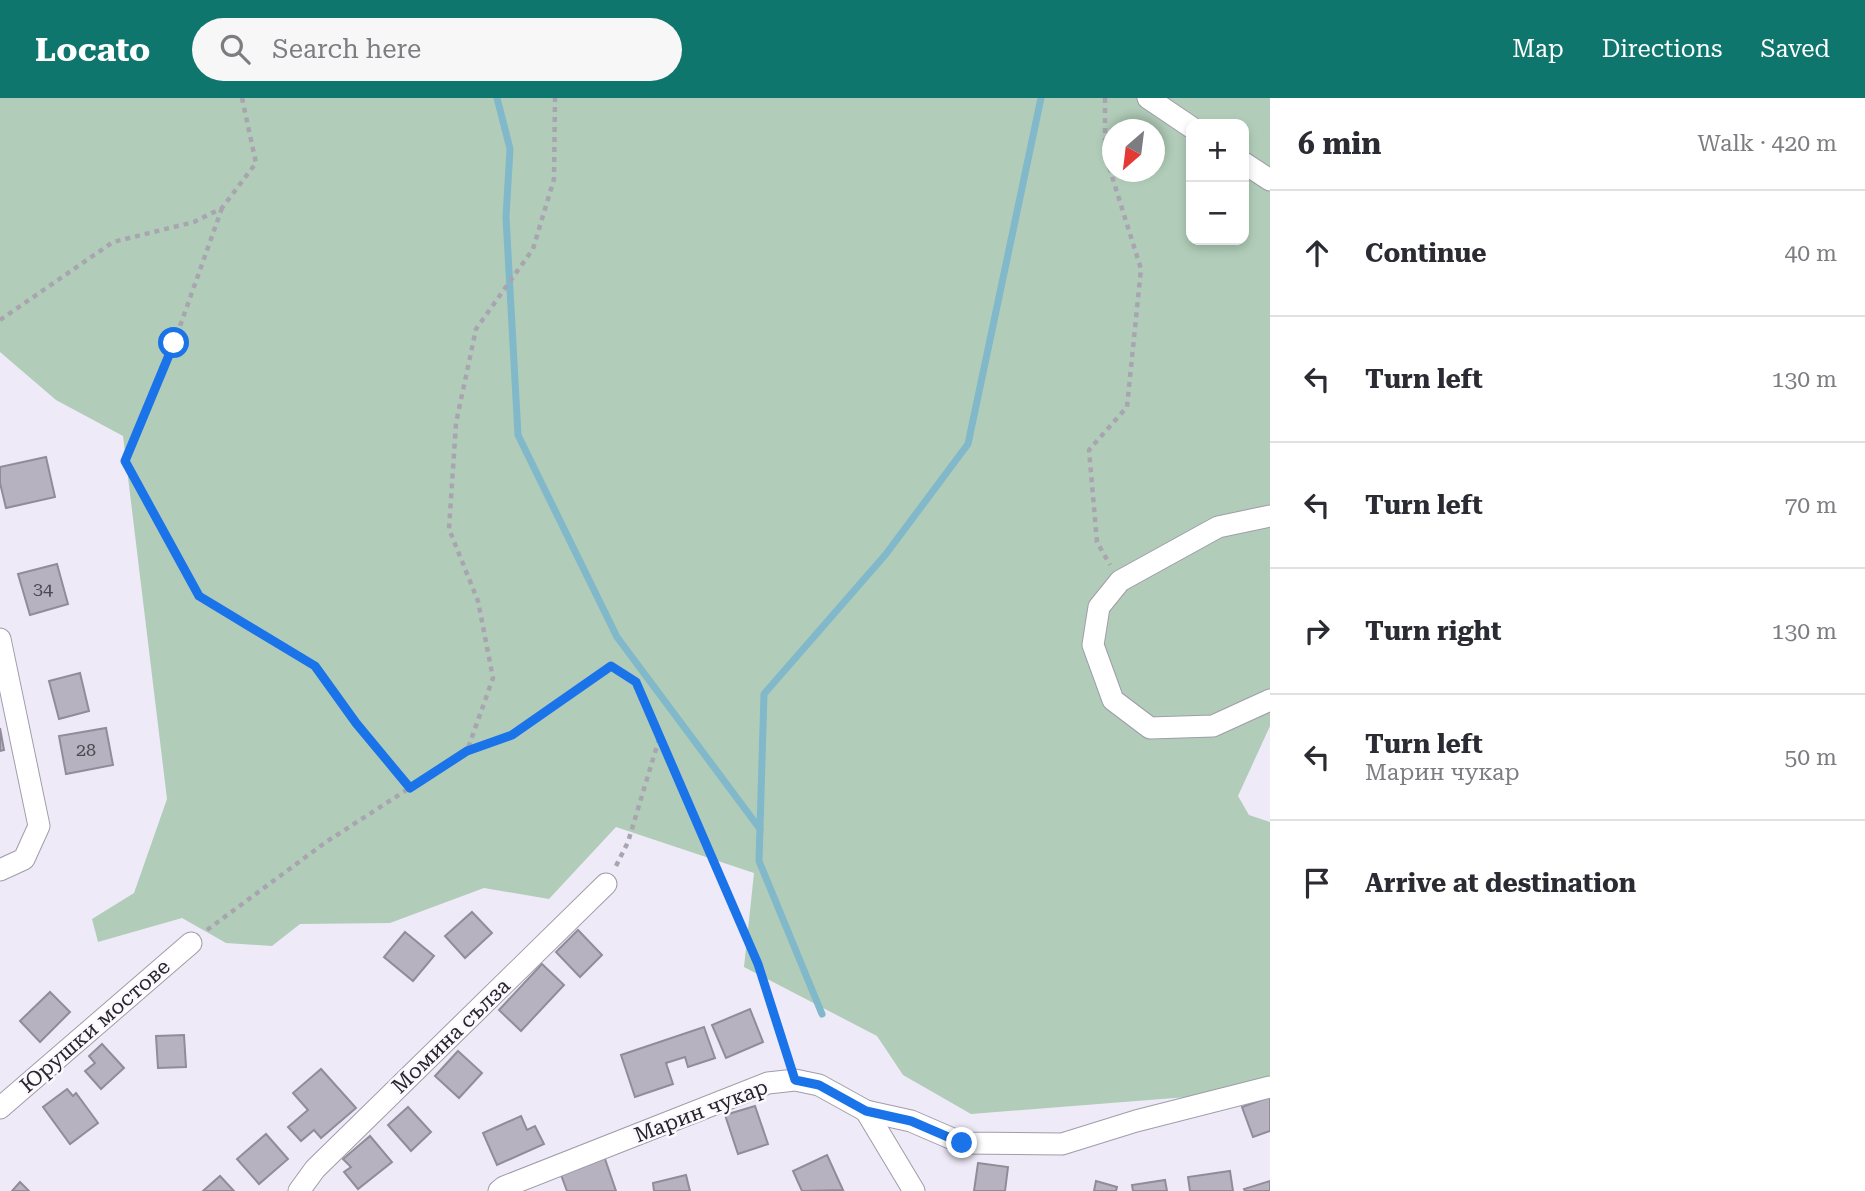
<!DOCTYPE html>
<html lang="en">
<head>
<meta charset="utf-8">
<style>
  body { margin:0; font-family:"Roboto Serif",serif; background:#f7f7f7; color:#2b2b33 }
  .controls { position:absolute; right:21px; top:21px; display:grid; overflow:hidden; border-radius:14px; box-shadow:0 4px 10px #0003 }
  .controls button { width:63px; height:63px; display:grid; place-items:center; padding:0; border:0; border-bottom:2px solid #e1e1e2; background:#fff; color:#2b2b33; font:35px sans-serif }
  .compass { position:absolute; left:1102px; top:21px; width:63px; height:63px; border-radius:50%; background:#fff; box-shadow:0 4px 10px #0003; rotate:208deg }
  .stop { position:absolute; width:21px; height:21px; margin:-16px; border:5px solid #1a73e8; border-radius:50%; background:#fff }
  .stop.end { background:#1a73e8; border-color:#fff; box-shadow:0 2px 7px #0008 }
  .list { margin:0; padding:0; list-style:none }
  h2 { display:flex; justify-content:space-between; align-items:center; height:91px; margin:0; padding:0 28px; font-size:30px }
  h2 small { font-size:23px; font-weight:400; color:#7c7c81 }
  .list li { display:grid; grid-template-columns:46px 1fr auto; gap:21px; align-items:center; box-sizing:border-box; height:126px; padding:0 28px; border-top:2px solid #e1e1e2 }
  .list b { display:block; font-size:26px; white-space:nowrap }
  .list p { margin:0; font-size:23px; white-space:nowrap; color:#7c7c81 }
  .list em { font-size:23px; font-style:normal; color:#7c7c81 }
  .icon { flex:none; width:38px; height:38px; fill:none; stroke:currentColor; stroke-width:2; stroke-linecap:round; stroke-linejoin:round }
  .map { position:relative; flex:none; width:1270px; height:1093px; overflow:hidden }
  header { display:flex; align-items:center; gap:42px; box-sizing:border-box; height:98px; padding:0 35px; background:#0f766e; color:#fff }
  header strong { font-size:33px }
  nav { display:flex; gap:38px; margin-inline-start:auto; font-size:24px }
  .search { width:490px; height:63px; background:#f7f7f7; display:flex; align-items:center; gap:18px; box-sizing:border-box; padding:0 24px; border-radius:38px; color:#7c7c81; font-size:26px }
  main { display:flex }
  aside { flex:1; background:#fff }
  .map>svg:first-child { display:block }
  .green { fill:#b1cdb9; fill-rule:evenodd }
  .lines { fill:none; stroke-linecap:round; stroke-linejoin:round }
  .stream { stroke:#81b8ca; stroke-width:7 }
  .building { fill:#b7b2bf; stroke:#908c99; stroke-width:2 }
  .minor-casing { stroke:#a09ca9; stroke-width:23 }
  .path { stroke:#a9a5b0; stroke-width:4.5; stroke-dasharray:5 5; stroke-linecap:butt }
  .minor { stroke:#fff; stroke-width:21 }
  .route { stroke:#1a73e8; stroke-width:9 }
  .labels { text-anchor:middle; stroke-width:5; stroke-linejoin:round; paint-order:stroke }
  .number-label { font-size:18px; fill:#4c4950 }
  .street-label { font-size:21px; fill:#28262b; stroke:#fbf9ff }
</style>
</head>
<body>
<header>
<strong>Locato</strong>
<div class="search"><svg class="icon" aria-label="search" viewBox="0 0 24 24"><circle cx="10" cy="10" r="6"/><path d="M15 15l6 6"/></svg>Search here</div>
<nav><a>Map</a><a>Directions</a><a>Saved</a></nav>
</header>
<main>
<div class="map">
<svg width="1270" height="1093" viewBox="0 0 1270 1093">
  <rect width="100%" height="100%" fill="#efeaf8"/>
  <!-- green -->
  <path class="green" d="M0 0H1270V628L1238 698 1249 717 1270 724V983L1200 998 971 1016 903 977 877 938 744 869 754 775 616 729 549 801 484 790 390 825 300 826 272 848 226 845 182 820 98 844 92 821 134 795 167 701 123 338 56 302 0 254ZM1191 26H1244V142H1191ZM1112 32H1154V74H1112Z"/>
  <g class="lines">
    <!-- stream -->
    <g class="stream">
      <polyline points="497,0 510,51 506,119 518,337 617,539 760,731"/>
      <polyline points="822,916 759,763 764,596 886,456 968,346 1041,0"/>
    </g>
  </g>
  <!-- building -->
  <g class="building">
    <polygon points="46,359 55,399 6,410 0,385 0,369"/>
    <polygon points="57,466 68,506 30,517 18,476"/>
    <polygon points="80,575 89,613 59,621 49,583"/>
    <polygon points="0,630 4,652 0,653"/>
    <polygon points="106,630 113,667 66,676 59,638"/>
    <polygon points="472,814 492,835 465,860 445,838"/>
    <polygon points="578,832 602,857 580,879 556,854"/>
    <polygon points="405,834 434,858 413,883 384,859"/>
    <polygon points="542,866 564,887 521,933 499,912"/>
    <polygon points="50,894 70,914 40,944 20,923"/>
    <polygon points="750,911 763,944 726,960 712,927"/>
    <polygon points="704,929 715,960 688,969 685,959 666,965 673,986 635,999 621,957"/>
    <polygon points="184,937 186,969 158,970 156,938"/>
    <polygon points="102,946 124,970 101,991 85,973 95,965 89,958"/>
    <polygon points="458,953 482,975 459,1000 435,978"/>
    <polygon points="321,971 356,1010 321,1040 314,1032 301,1043 288,1029 308,1012 293,995"/>
    <polygon points="67,991 73,998 76,995 98,1025 70,1046 43,1009"/>
    <polygon points="1270,999 1270,1033 1253,1039 1242,1009"/>
    <polygon points="755,1008 768,1046 738,1056 725,1017"/>
    <polygon points="408,1009 431,1034 411,1053 388,1027"/>
    <polygon points="521,1018 527,1032 535,1028 544,1046 497,1067 483,1035"/>
    <polygon points="266,1036 288,1061 259,1086 237,1061"/>
    <polygon points="370,1038 392,1064 358,1091 344,1074 351,1069 343,1061"/>
    <polygon points="827,1057 843,1092 802,1093 793,1073"/>
    <polygon points="604,1058 616,1093 567,1093 560,1074"/>
    <polygon points="978,1065 1008,1069 1005,1093 974,1093"/>
    <polygon points="1230,1073 1233,1093 1190,1093 1188,1079"/>
    <polygon points="686,1077 690,1093 654,1093 653,1085"/>
    <polygon points="220,1078 234,1093 203,1093"/>
    <polygon points="1165,1082 1167,1093 1133,1093 1132,1087"/>
    <polygon points="1096,1083 1117,1089 1116,1093 1094,1093"/>
    <polygon points="1270,1083 1270,1093 1245,1093 1244,1091"/>
    <polygon points="20,1084 29,1093 12,1093"/>
  </g>
  <g class="lines">
    <!-- minor casing -->
    <g class="minor-casing">
      <g id="minor">
        <polyline points="1148,0 1191,29"/>
        <polyline points="1244,65 1270,82"/>
        <polyline points="1270,418 1218,429 1120,483 1099,509 1093,547 1113,602 1150,630 1213,628 1270,602"/>
        <polyline points="0,541 39,728 24,761 0,772"/>
        <polyline points="0,1010 191,845"/>
        <polyline points="866,1013 914,1093"/>
        <polyline points="299,1093 315,1071 606,786"/>
        <polyline points="499,1093 504,1089 768,985 795,982 819,987 866,1013 911,1023 962,1045 1062,1046 1136,1023 1270,989"/>
      </g>
    </g>
    <!-- path -->
    <g class="path">
      <polyline points="1105,0 1105,56 1141,171 1127,309 1089,352 1097,444 1110,467"/>
      <polyline points="222,110 174,245 125,363 199,498 315,568 356,625 410,690"/>
      <polyline points="0,222 113,144 194,124 222,110 256,65 242,0"/>
      <polyline points="468,652 512,637 611,568 636,584 758,866 788,961"/>
      <polyline points="616,768 628,744 659,641"/>
      <polyline points="207,832 326,744 467,653 493,580 478,503 449,431 456,325 476,231 533,151 554,81 555,0"/>
    </g>
    <!-- minor -->
    <use href="#minor" class="minor"/>
  </g>
  <g class="lines">
    <!-- route -->
    <polyline class="route" points="174,245 125,363 199,498 315,568 356,625 410,690 467,653 512,637 611,568 636,584 758,866 795,982 819,987 866,1013 911,1023 962,1045"/>
  </g>
  <g class="labels">
    <!-- number labels -->
    <g class="number-label">
      <text x="43" y="497">34</text>
      <text x="86" y="658">28</text>
    </g>
    <!-- street labels -->
    <g class="street-label">
      <text transform="translate(95 928) rotate(-41)" y="7">Юрушки мостове</text>
      <text transform="translate(451 938) rotate(-44)" y="7">Момина сълза</text>
      <text transform="translate(701 1013) rotate(-21)" y="7">Марин чукар</text>
    </g>
  </g>
</svg>
<div class="controls">
<button>+</button>
<button>−</button>
</div>
<svg class="compass" viewBox="-18 -18 36 36"><path d="M0-13l5 13h-10z" fill="#e53935"/><path d="M0 13l5-13h-10z" fill="#7c7c81"/></svg>
<div class="stop" style="left:174px;top:245px"></div>
<div class="stop end" style="left:962px;top:1045px"></div>
</div>
<aside>
<h2>6 min<small>Walk · 420 m</small></h2>
<ul class="list">
<li><svg class="icon" aria-label="ahead" viewBox="0 0 24 24"><path d="M12 20V5M6 11l6-6 6 6"/></svg><div><b>Continue</b></div><em>40 m</em></li>
<li><svg class="icon" aria-label="left" viewBox="0 0 24 24"><path d="M17 20v-9H6M10 6l-5 5 5 5"/></svg><div><b>Turn left</b></div><em>130 m</em></li>
<li><svg class="icon" aria-label="left" viewBox="0 0 24 24"><path d="M17 20v-9H6M10 6l-5 5 5 5"/></svg><div><b>Turn left</b></div><em>70 m</em></li>
<li><svg class="icon" aria-label="right" viewBox="0 0 24 24"><path d="M7 20v-9h11M14 6l5 5-5 5"/></svg><div><b>Turn right</b></div><em>130 m</em></li>
<li><svg class="icon" aria-label="left" viewBox="0 0 24 24"><path d="M17 20v-9H6M10 6l-5 5 5 5"/></svg><div><b>Turn left</b><p>Марин чукар</p></div><em>50 m</em></li>
<li><svg class="icon" aria-label="arrive" viewBox="0 0 24 24"><path d="M6 21V4h12l-3 4 3 4H6"/></svg><div><b>Arrive at destination</b></div></li>
</ul>
</aside>
</main>
</body>
</html>
